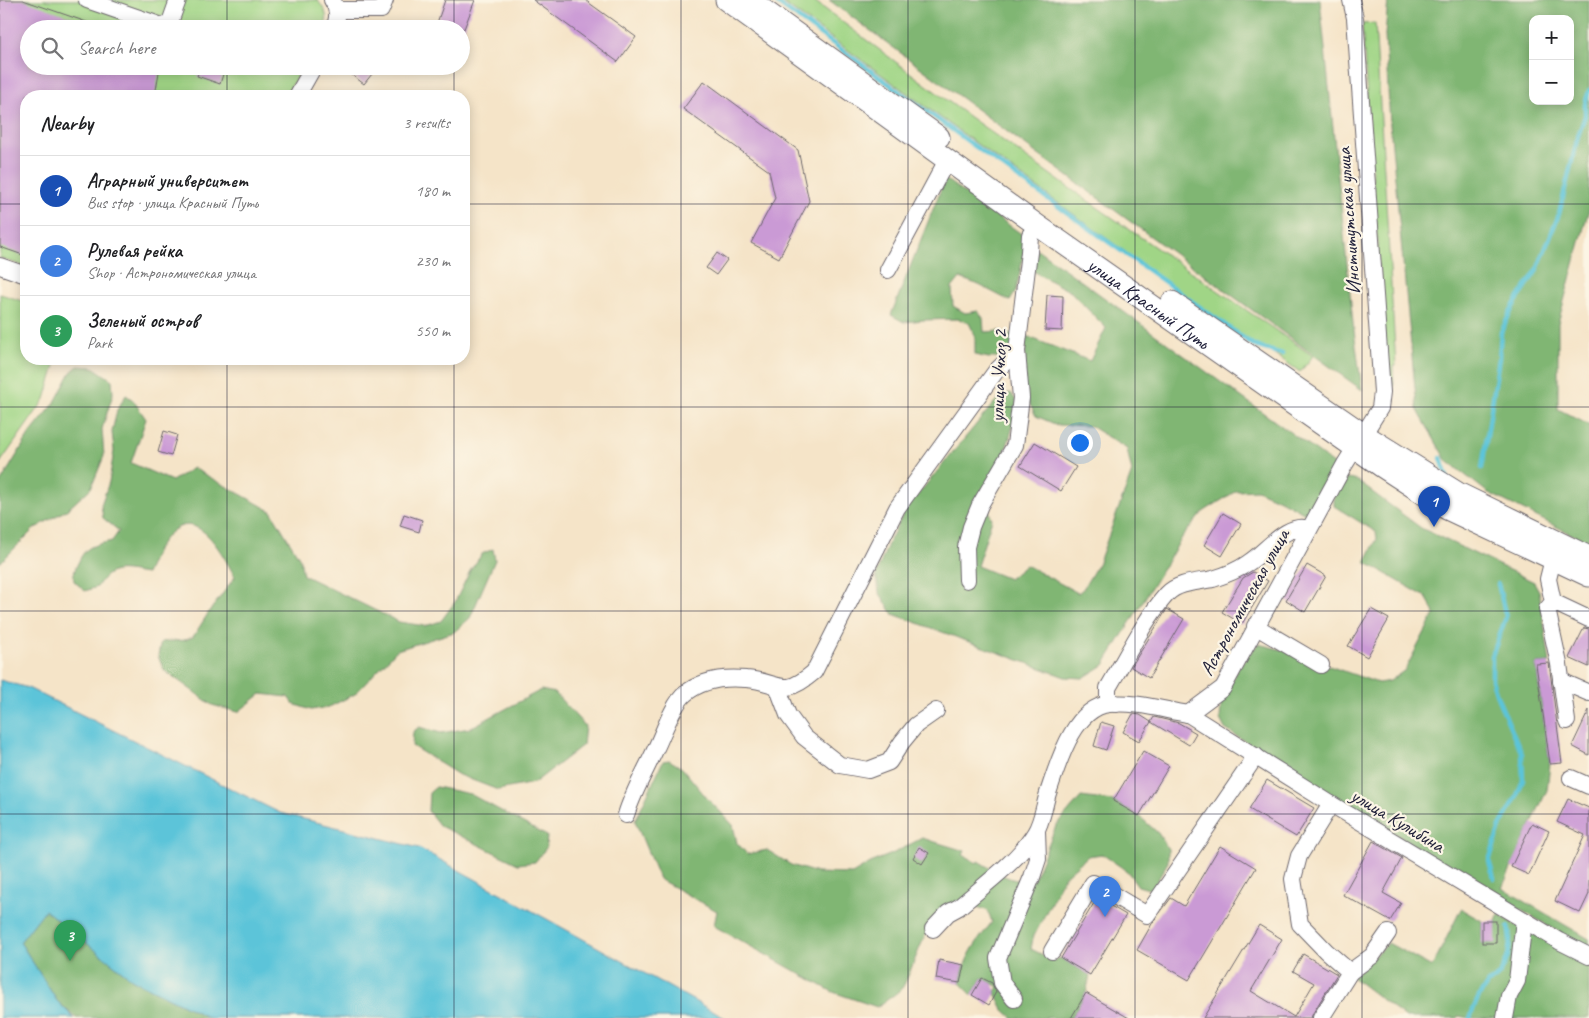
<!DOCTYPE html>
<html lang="en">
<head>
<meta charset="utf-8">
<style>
  body { margin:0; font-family:Caveat,sans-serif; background:#f6f6f6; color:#202124 }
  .controls { position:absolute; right:15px; top:15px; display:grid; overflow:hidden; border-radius:10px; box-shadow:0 2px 12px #0003 }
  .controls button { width:45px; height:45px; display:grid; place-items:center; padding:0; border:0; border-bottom:1px solid #e0e0e0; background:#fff; color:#202124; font:25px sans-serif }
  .you { position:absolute; left:1079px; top:442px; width:18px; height:18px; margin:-12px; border:4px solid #fff; border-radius:50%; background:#1a73e8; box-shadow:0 0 0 8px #1a73e833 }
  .badge { display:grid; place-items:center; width:32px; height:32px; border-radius:50%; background:#1f6fb2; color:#fff; font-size:16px; font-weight:700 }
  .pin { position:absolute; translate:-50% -41px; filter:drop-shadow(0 1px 2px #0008) }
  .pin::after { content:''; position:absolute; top:26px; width:18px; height:15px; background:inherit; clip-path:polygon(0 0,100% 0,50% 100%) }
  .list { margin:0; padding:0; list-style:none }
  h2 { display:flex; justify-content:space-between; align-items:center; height:65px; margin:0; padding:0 20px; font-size:21px }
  h2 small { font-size:16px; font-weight:400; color:#757577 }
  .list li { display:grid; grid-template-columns:32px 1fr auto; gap:15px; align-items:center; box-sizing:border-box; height:70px; padding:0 20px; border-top:1px solid #e0e0e0 }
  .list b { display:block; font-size:19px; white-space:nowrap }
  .list p { margin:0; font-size:16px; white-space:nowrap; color:#757577 }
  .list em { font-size:16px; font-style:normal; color:#757577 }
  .icon { flex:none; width:28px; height:28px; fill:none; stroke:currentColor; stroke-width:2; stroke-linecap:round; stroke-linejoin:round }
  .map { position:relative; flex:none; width:1589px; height:1018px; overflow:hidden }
  .search { position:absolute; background:#fff; box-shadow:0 2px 12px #0003; left:20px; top:20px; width:450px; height:55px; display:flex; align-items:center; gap:12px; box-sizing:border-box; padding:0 18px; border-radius:28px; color:#757577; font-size:19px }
  .panel { position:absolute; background:#fff; box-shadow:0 2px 12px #0003; left:20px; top:90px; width:450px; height:275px; border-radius:20px }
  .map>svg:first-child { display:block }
  .green { fill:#a0d586; stroke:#617c60 }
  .forest { fill:#80b673; stroke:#516c57; fill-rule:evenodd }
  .water { fill:#5cc4d9; stroke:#3f738a }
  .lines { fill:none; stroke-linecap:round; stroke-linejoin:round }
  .stream { stroke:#5cc4d9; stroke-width:4.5 }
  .building { fill:#ca9ad5 }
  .minor-casing { stroke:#6c666c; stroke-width:18 }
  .major-casing { stroke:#6c666c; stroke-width:23 }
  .minor { stroke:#fff; stroke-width:16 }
  .major { stroke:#fff; stroke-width:21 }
  .grid { fill:none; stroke:#22223b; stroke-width:1; stroke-opacity:0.55 }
  .labels { text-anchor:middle; stroke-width:4.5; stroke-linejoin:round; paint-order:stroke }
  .street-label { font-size:20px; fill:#22223b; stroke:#fcf5e5 }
</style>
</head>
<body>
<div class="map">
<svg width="1589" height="1018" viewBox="0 0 1589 1018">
  <rect width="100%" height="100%" fill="#fcf5e5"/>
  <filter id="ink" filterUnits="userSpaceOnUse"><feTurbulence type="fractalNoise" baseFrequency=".02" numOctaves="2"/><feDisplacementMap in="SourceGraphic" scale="10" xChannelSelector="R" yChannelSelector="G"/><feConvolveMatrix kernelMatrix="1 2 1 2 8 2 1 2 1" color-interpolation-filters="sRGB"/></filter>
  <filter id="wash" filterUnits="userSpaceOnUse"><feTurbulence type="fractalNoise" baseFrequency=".0096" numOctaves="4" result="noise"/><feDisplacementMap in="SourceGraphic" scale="20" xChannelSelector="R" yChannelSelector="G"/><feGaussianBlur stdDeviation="1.12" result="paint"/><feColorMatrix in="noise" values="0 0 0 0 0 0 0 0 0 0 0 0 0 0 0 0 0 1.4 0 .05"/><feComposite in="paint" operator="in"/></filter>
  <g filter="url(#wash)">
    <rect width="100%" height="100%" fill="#f5e4c8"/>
    <!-- green -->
    <g class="green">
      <path d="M0 0H317C326 10 329 16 324 29H29V66H303L286 96H26V267L0 258Z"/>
      <polygon points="779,0 813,0 960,110 1065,185 1313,356 1300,372 1269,350 1252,344"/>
      <polygon points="1375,23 1396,366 1393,366 1394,385 1387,386 1362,24"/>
      <polygon points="0,294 26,302 26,359 57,359 45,399 0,463"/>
    </g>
    <!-- forest -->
    <g class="forest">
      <polygon points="829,0 1320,0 1353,323 1362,390 1040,156"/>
      <path d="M1388 0H1589V209L1558 323V409L1589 425V543L1487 492 1446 460 1417 409 1390 125 1385 35ZM1533 19H1570V101H1533Z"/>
      <polygon points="945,179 1027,238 1016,291 1010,301 979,285 960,278 952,288 953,306 965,313 978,311 983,318 984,332 1001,331 1013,335 1012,357 989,358 975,355 975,335 969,323 959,319 923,320 904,322 891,315"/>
      <path d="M1037 249 1338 467 1311 517 1284 502 1257 490 1236 491 1203 512 1183 536 1104 665 1083 678 1065 677 893 614 879 592 876 575 888 544 905 510 994 403 1004 394 1011 393 1017 402C1015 428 1004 453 996 479 993 490 995 499 988 509L992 519 977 566 1009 579 1026 565 1078 593 1083 589 1099 562 1132 472 1127 449 1090 426 1057 425 1036 416 1023 392 1026 336 1090 361 1106 328 1071 292 1034 272Z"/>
      <polygon points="78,366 93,367 112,380 113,394 102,429 104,456 91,488 68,509 34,529 0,563 0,483 29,435 54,404 71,372"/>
      <path d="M126 395 133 400 146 419 131 463 172 481 193 468 271 511 300 559 303 575 399 622 425 626 441 621 455 602 470 571 482 554 493 549 495 560 470 618 454 632 397 650 355 694 329 707 311 710 293 704 288 697 261 694 238 712 212 705 164 670 158 656 161 642 185 640 193 637 209 612 235 577C220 549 194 499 162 542 155 551 151 564 146 574 123 571 111 564 97 587L85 591 74 581C73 573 75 569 79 561 86 545 96 545 112 541L119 531 103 518 101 505 109 482 114 451 112 432 117 410Z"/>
      <polygon points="1346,479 1356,480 1421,528 1534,582 1539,591 1550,663 1536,664 1550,764 1547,790 1502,888 1589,939 1589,949 1484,889 1225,729 1220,719 1221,705 1239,666 1258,644 1283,650 1378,683 1390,681 1405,670 1435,613 1426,597 1365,562 1377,539 1376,532 1334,506 1334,496"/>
      <polygon points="541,690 555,693 585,726 583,745 534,783 498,790 459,775 412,746 413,732 419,727 441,733 470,728"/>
      <path d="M669 760 682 768 707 798 733 825 737 843 747 854 767 850 791 865 817 873 852 874 872 862 892 854 922 838 965 851 963 855 977 863 978 861C997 872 1010 883 1033 881L1056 826 1081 797 1113 801 1139 816 1158 833 1168 849V862L1152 890 1138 886 1127 871 1102 854 1088 856 1064 877 1033 938 1031 949 1053 960 1061 958 1090 975 1086 993 1071 1018H1013L1003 1009 995 993 999 987 982 978 972 995 960 983C965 956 976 943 992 922L988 911C936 889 927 933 910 971 908 976 905 984 902 988 895 995 885 1001 877 1007L833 992 714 926 717 911 659 879 635 821 663 761Z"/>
      <polygon points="436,787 470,794 547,836 546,848 535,862 518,864 440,826 428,811 429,793"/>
      <polygon points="1461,909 1482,921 1482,943 1495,943 1496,921 1499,914 1514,924 1589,963 1589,1018 1470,1018 1458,1016 1457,1018 1406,1018 1352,977 1388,943 1432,967"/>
      <polygon points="45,910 133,980 209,1018 76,1018 57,1001 20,942"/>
    </g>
    <!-- water -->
    <polygon class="water" points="0,680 28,688 280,813 419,848 725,1018 209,1018 133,980 45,910 20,942 57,1001 74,1018 0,1018"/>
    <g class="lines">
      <!-- stream -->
      <g class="stream">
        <polyline points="773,0 1024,182 1255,346 1282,354"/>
        <polyline points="1441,458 1447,477"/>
        <polyline points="1482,468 1499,358 1501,332 1514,305 1537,270 1559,214 1578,136 1585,116 1585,104 1589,90"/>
        <polyline points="1494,878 1489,861 1501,824 1516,798 1523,780 1522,754 1498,699 1492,680 1492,656 1506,617 1498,584"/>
        <path d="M1470 1018C1474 1007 1478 995 1486 986 1490 981 1497 978 1500 973 1509 960 1512 942 1508 927"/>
      </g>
    </g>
    <g id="blocks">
      <!-- building -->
      <g class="building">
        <polygon points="0,0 23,0 101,27 101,29 29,29 29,66 160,66 155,96 26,96 26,256 0,247"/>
        <polygon points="445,0 475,0 464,29 452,29 437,23"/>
        <polygon points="533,0 585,0 636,37 618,62"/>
        <polygon points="201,66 211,66 224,71 220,84 197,76"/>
        <polygon points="340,66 362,66 372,74 364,84"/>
        <polygon points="704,81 798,150 809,201 779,258 751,243 775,198 769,171 683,109"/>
        <polygon points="717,253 727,260 716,275 706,268"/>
        <polygon points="1047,295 1063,296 1062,331 1045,330"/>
        <polygon points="164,431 177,435 171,456 158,452"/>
        <polygon points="1035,442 1076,467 1061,491 1020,466"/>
        <polygon points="1223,513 1241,524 1222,556 1204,545"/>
        <polygon points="404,514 422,520 419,532 400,526"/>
        <polygon points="1307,565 1326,576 1305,612 1286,600"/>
        <polygon points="1253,572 1268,581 1242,624 1222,612 1243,578"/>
        <polygon points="1167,609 1184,619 1149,678 1131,667"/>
        <polygon points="1371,609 1389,619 1367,657 1348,646"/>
        <polygon points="1584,628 1589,629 1589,667 1569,658"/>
        <polygon points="1549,663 1562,763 1550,764 1536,664"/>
        <polygon points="1589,710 1589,755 1572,746"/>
        <polygon points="1133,714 1140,715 1151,722 1139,741 1123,732"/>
        <polygon points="1154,717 1179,723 1196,733 1189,745 1151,722"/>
        <polygon points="1101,722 1114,726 1106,750 1094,746"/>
        <polygon points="1143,751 1169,766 1139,816 1113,801"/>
        <polygon points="1267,780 1314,808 1296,837 1249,809"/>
        <polygon points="1568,799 1589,808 1589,894 1580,913 1555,901 1585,835 1557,822"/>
        <polygon points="1532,823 1549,831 1529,875 1511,867"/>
        <polygon points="1373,841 1402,858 1383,893 1401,903 1390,921 1343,895"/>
        <polygon points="1220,846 1256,868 1189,980 1137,950 1153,922 1171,898 1184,906"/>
        <polygon points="919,847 929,853 922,864 913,858"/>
        <polygon points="1097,898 1126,915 1090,975 1061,958"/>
        <rect x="1482" y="921" width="14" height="22"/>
        <polygon points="1259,925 1282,939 1251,991 1294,1017 1314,983 1293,971 1303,954 1337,974 1313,1013 1311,1018 1203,1018"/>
        <polygon points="939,960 964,965 960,983 936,979"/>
        <polygon points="982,978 992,983 996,992 989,1005 972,995"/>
        <polygon points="1086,993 1129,1018 1071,1018"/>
      </g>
    </g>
  </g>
  <g filter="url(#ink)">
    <use href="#blocks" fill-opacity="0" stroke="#6c666c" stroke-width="1"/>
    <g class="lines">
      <!-- minor casing -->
      <g class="minor-casing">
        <g id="minor">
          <polyline points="87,0 168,28 178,0"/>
          <path d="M332 0C339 10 338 18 334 29"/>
          <polyline points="337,10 381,10 385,0"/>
          <polyline points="297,96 314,66"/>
          <polyline points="0,266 26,275"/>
          <polyline points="888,270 947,160"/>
          <polyline points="1553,559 1548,579 1553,602 1547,609 1559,664 1567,721"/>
          <polyline points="967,580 966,547 971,527 980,505 1015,445 1021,398 1017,351 1029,252 1030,235 1037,225"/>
          <polyline points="1553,602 1589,619"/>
          <polyline points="1255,626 1321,665"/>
          <polyline points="1561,681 1589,693"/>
          <polyline points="777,686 788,715 804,737 840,765 868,770 889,762 902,742 916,725 936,711"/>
          <path d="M1116 704 1108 699V688C1126 658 1144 620 1167 594 1178 582 1199 582 1213 579 1226 575 1238 570 1248 563 1265 553 1287 521 1309 529"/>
          <polyline points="1188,714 1331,804 1559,941 1589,956"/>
          <polyline points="1571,778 1589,786"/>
          <path d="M626 815C633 792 646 770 656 748 663 734 673 704 685 694 702 679 724 677 746 679 780 681 781 700 814 672L897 508 996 371 1017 351"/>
          <path d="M933 929 948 913 959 907C984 885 1018 861 1035 833 1042 822 1044 806 1048 793 1058 764 1073 708 1109 704 1135 701 1163 710 1188 714L1223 688 1345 464 1380 408 1382 392 1355 18 1351 0"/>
          <polyline points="1052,951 1093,883 1147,915 1256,756"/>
          <polyline points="1350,972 1372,956 1388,933"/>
          <polyline points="1014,999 1002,983 998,958 1032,877 1038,859 1037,831"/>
          <polyline points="1321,1018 1350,972 1326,951 1300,924 1293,879 1299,856 1331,804"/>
          <polyline points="1505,1018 1509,996 1517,981 1524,920"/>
        </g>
      </g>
      <!-- major casing -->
      <g class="major-casing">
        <g id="major">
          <path id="s1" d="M726 0 1037 225 1381 466 1447 509 1589 576"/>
          <polyline points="750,0 939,137"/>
          <polyline points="1172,302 1363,434 1458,493 1589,557"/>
        </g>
      </g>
      <!-- minor -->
      <use href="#minor" class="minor"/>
      <!-- major -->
      <use href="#major" class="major"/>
    </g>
  </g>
  <!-- grid -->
  <path class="grid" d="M227 0V29M454 0V29M681 0V1018M908 0V1018M1135 0V1018M1362 0V1018M227 66V96M454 66V96M0 204H26M464 204H1589M227 359V1018M454 359V1018M0 407H1589M0 611H1589M0 814H1589"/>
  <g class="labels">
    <!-- street labels -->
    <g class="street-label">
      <text transform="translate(1348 221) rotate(-94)" y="7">Институтская улица</text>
      <text dy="7" stroke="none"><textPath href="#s1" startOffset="520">улица Красный Путь</textPath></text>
      <text transform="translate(998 376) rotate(-88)" y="7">улица Учхоз 2</text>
      <text transform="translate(1244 602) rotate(-61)" y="7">Астрономическая улица</text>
      <text transform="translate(1398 820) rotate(31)" y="7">улица Кулибина</text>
    </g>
  </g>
</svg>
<div class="controls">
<button>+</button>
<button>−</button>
</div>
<div class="you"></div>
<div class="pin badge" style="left:1434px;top:527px;background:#1a4fb4">1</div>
<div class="pin badge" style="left:1105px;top:917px;background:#3f7fe0">2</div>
<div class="pin badge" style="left:70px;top:961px;background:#2e9e5b">3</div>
<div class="search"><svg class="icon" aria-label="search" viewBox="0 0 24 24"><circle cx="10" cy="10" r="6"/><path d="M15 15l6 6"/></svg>Search here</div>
<section class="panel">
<h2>Nearby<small>3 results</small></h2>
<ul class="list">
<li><span class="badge" style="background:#1a4fb4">1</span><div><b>Аграрный университет</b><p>Bus stop · улица Красный Путь</p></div><em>180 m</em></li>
<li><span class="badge" style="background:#3f7fe0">2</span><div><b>Рулевая рейка</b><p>Shop · Астрономическая улица</p></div><em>230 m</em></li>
<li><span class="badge" style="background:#2e9e5b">3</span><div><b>Зеленый остров</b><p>Park</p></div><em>550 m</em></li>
</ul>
</section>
</div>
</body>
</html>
